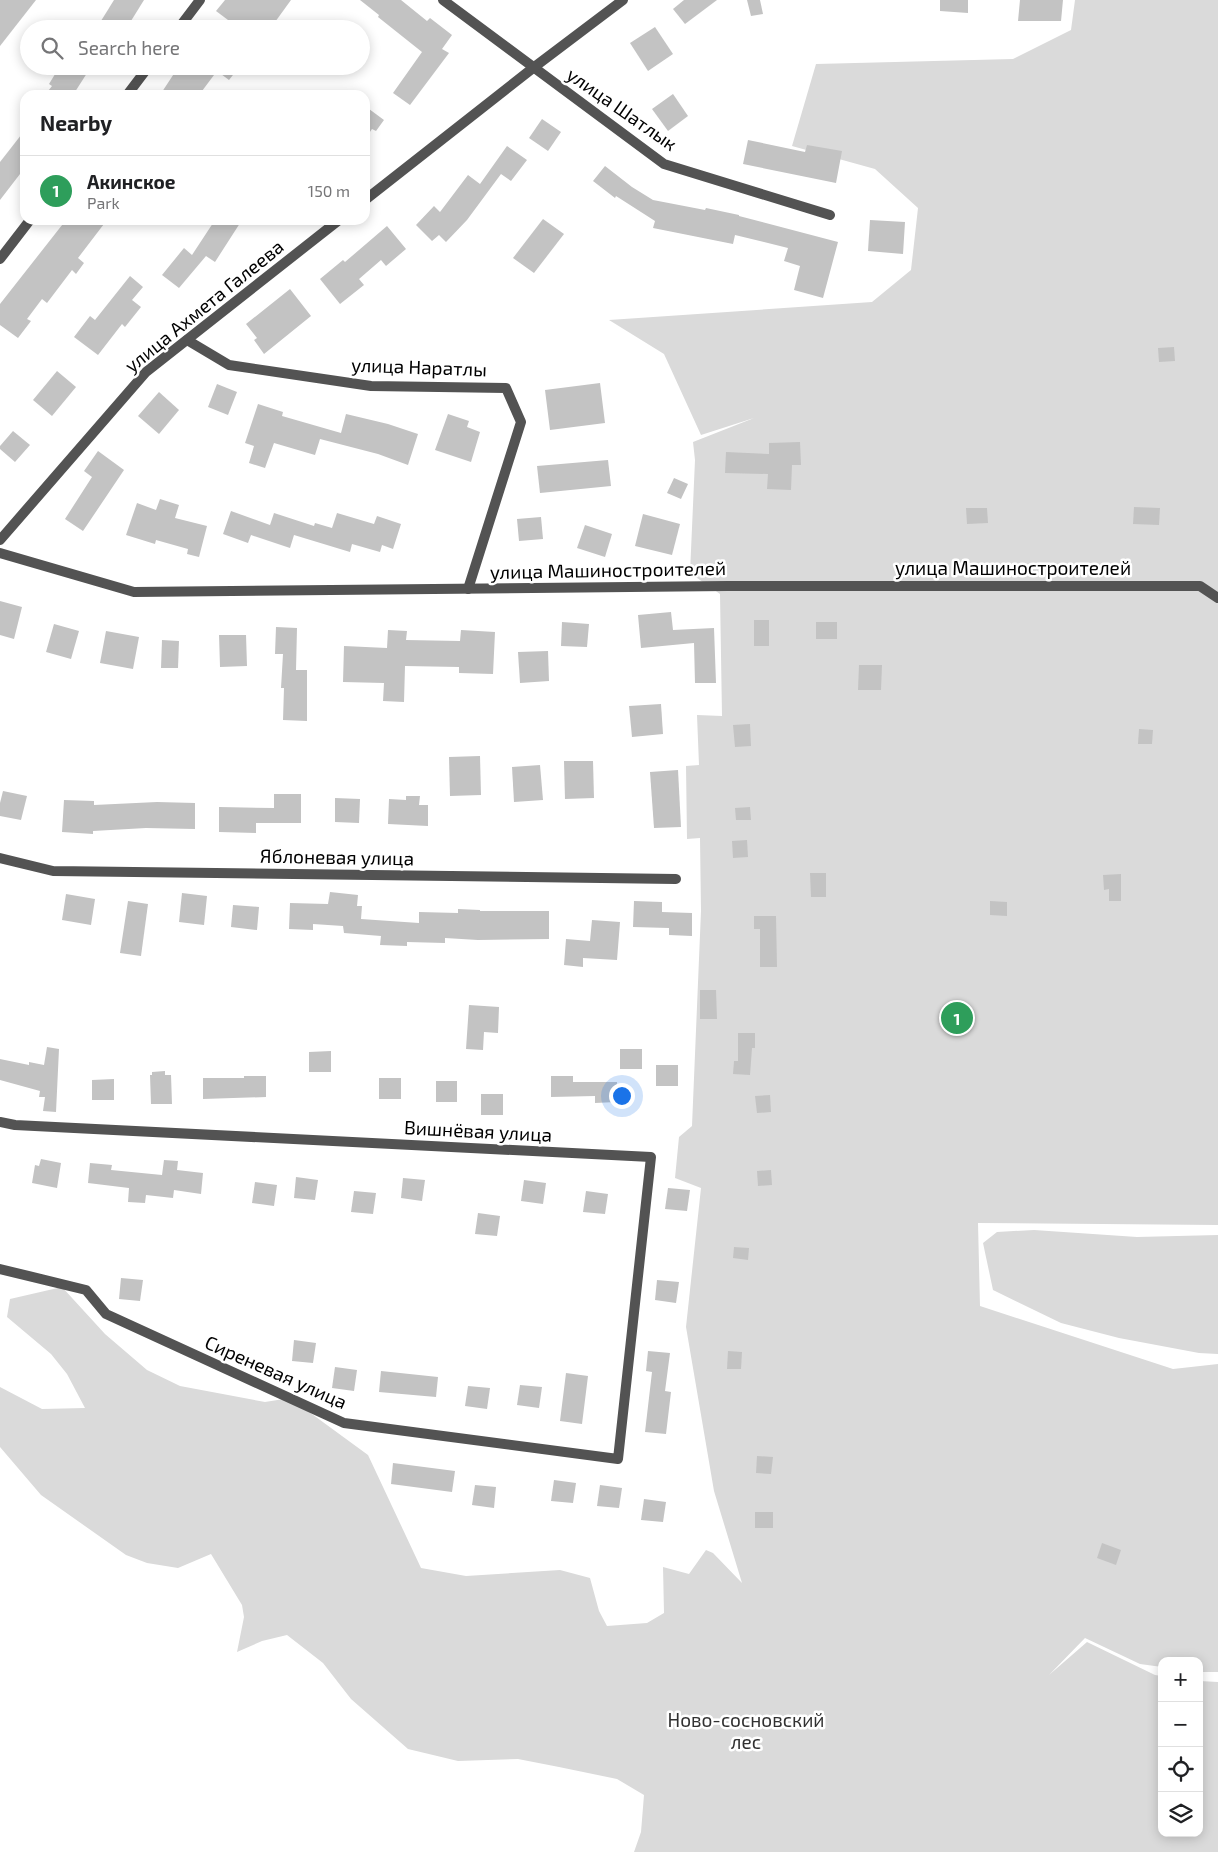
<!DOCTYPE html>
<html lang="en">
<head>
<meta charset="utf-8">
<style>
  body { margin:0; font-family:"Exo 2",sans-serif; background:#f6f6f6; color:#202124 }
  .controls { position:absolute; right:15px; bottom:15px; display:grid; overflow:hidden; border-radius:10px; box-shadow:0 2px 12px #0003 }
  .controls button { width:45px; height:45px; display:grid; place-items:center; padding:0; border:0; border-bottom:1px solid #e0e0e0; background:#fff; color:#202124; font:25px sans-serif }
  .you { position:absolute; left:621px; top:1095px; width:18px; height:18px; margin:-12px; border:4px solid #fff; border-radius:50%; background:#1a73e8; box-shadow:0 0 0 8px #1a73e833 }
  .badge { display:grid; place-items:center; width:32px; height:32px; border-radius:50%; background:#000; color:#fff; font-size:16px; font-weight:700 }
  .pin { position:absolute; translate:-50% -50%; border:2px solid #fff; box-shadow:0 1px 5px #0006 }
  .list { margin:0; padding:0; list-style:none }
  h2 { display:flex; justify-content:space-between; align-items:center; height:65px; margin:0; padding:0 20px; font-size:21px }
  h2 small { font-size:16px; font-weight:400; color:#757577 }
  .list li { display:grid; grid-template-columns:32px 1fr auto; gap:15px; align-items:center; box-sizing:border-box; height:70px; padding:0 20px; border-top:1px solid #e0e0e0 }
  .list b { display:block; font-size:19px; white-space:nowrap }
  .list p { margin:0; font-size:16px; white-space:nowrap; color:#757577 }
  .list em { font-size:16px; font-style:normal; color:#757577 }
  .icon { flex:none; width:28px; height:28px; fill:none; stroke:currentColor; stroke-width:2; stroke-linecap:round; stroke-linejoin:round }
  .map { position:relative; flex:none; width:1218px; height:1852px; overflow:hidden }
  .search { position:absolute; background:#fff; box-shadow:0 2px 12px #0003; left:20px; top:20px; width:350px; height:55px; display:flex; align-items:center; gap:12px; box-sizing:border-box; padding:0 18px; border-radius:28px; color:#757577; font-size:19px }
  .panel { position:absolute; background:#fff; box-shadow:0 2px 12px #0003; left:20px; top:90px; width:350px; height:135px; border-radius:15px }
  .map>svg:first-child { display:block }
  .green { fill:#dadada }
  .building { fill:#c3c3c3 }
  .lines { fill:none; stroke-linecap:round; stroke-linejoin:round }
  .street { stroke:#535353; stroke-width:10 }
  .labels { text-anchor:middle; stroke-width:5; stroke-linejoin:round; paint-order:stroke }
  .street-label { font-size:19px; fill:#000; stroke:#fff }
  .park-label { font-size:19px; fill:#313131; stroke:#fff }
</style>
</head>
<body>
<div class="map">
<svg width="1218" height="1852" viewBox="0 0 1218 1852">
  <rect width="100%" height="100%" fill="#fff"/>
  <!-- green -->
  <g class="green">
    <polygon points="1075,0 1218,0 1218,1225 978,1223 980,1306 1173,1369 1218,1364 1218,1672 1199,1672 1199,1661 1162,1661 1162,1667 1140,1664 1085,1638 1049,1675 1087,1642 1155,1675 1162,1676 1162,1833 1199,1833 1199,1681 1218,1682 1218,1852 634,1852 641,1832 644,1795 617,1779 559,1767 518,1759 458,1761 408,1749 351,1699 323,1663 287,1635 262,1641 237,1652 244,1617 242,1605 211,1554 178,1568 147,1563 126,1555 41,1495 0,1447 0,1387 42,1409 85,1408 67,1374 51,1354 7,1317 10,1299 62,1287 105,1334 147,1370 180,1386 265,1402 290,1398 368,1455 421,1568 466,1576 560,1570 590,1578 599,1611 607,1626 647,1623 664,1613 663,1567 689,1574 706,1550 713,1553 742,1583 714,1491 686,1327 701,1188 675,1178 679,1137 692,1126 701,911 700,838 687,839 686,766 699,765 697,715 722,716 720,594 690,573 695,460 693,442 754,418 701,435 664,354 609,320 872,302 911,270 918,208 875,169 792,146 816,64 1013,59 1071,30"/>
    <polygon points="1034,1230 1137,1237 1218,1235 1218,1354 1199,1353 1119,1338 1061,1323 993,1290 983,1243 997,1232"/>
  </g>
  <!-- building -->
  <g class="building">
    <polygon points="0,0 36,0 0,46"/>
    <polygon points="114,0 144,0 126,29 96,29"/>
    <polygon points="225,0 291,0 270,29 240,29 216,11"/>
    <polygon points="360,0 401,0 427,21 430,18 452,35 442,49 449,53 410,105 393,93 422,52 378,17 379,15"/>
    <polygon points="684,0 717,0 685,24 673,9"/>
    <polygon points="747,0 760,0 763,14 751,16"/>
    <polygon points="940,0 968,0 968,13 940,11"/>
    <polygon points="1020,0 1063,0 1061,21 1018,21"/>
    <polygon points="655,27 673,54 648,71 630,43"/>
    <polygon points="60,66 82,66 89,70 73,95 45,95 52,86 49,84"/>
    <polygon points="179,66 240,66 229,80 217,71 199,95 160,95"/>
    <polygon points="673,94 688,116 668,131 652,109"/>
    <polygon points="365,106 384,120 376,131 372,129 365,139"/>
    <polygon points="542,119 561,132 548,151 529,138"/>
    <polygon points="25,130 25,177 20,174 0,200 0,162"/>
    <polygon points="748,140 805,152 807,145 842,151 836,183 743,164"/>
    <polygon points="507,146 527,160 511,181 501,174 467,220 446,242 439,235 432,241 416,225 434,206 440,212 468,175 480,184"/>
    <polygon points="605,166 632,187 653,200 705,210 706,208 739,215 739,216 838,242 823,298 794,290 800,266 784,261 788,248 735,235 733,244 653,228 655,221 616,196 615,198 593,181"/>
    <polygon points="543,219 564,234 534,273 513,258"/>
    <polygon points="66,220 107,220 78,258 84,263 76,274 72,270 47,303 42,299 27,319 31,321 18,338 0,325 0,304"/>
    <polygon points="215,220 242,220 215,262 206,256 179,288 162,275 184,248 192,255"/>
    <polygon points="870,220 905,222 903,254 868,251"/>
    <polygon points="387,226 406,249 386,266 381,260 359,279 364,285 340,304 320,279 343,260 345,262"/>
    <polygon points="130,276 143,287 132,300 141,307 125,327 122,324 98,355 74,337 90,316 95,320"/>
    <polygon points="290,289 311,316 264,354 254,340 257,338 246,324"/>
    <polygon points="1174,347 1175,361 1159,362 1158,348"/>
    <polygon points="57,371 76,387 52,416 33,400"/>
    <polygon points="600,383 605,423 550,430 545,390"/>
    <polygon points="217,384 237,392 228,415 208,407"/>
    <polygon points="159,392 179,410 159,434 138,416"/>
    <polygon points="258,404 283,412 282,416 341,433 346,414 388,424 418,434 408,465 378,454 320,439 315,455 274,443 265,468 249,463 254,446 245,443"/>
    <polygon points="448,414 469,421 467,427 480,432 471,462 435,450"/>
    <polygon points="13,431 30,445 15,462 0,449 0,446"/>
    <polygon points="800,442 801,465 792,465 791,490 767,489 768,474 725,473 726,452 769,454 769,443"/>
    <polygon points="98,451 124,470 83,531 65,519 92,477 84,471"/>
    <polygon points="608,460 611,486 540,493 537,466"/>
    <polygon points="674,478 688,484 681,499 667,493"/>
    <polygon points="160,499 179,505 175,518 207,526 199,557 187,554 188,549 156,540 155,544 126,535 137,503 156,510"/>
    <polygon points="1134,507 1160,508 1159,525 1133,524"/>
    <polygon points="966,508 987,508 988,523 967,524"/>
    <polygon points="231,511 270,525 274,513 314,526 315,523 332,528 337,513 374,524 377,516 401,524 393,549 382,545 380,552 352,544 350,552 294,535 290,548 251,535 248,543 223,534"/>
    <polygon points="643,514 680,524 672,555 635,546"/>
    <polygon points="541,517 543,539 519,541 517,519"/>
    <polygon points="585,525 612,534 605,557 577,548"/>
    <polygon points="0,601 22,607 14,639 0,635"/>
    <polygon points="671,612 673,630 714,628 716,683 695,683 694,643 641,648 638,615"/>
    <rect x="754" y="620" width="15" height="26"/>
    <polygon points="562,622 589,624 587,647 561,646"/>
    <rect x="816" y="622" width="21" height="17"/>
    <polygon points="54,624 79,631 71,659 46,652"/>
    <polygon points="276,627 297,628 296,670 307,670 307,721 283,720 284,688 281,688 283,654 275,654"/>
    <polygon points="388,630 407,631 406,640 460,641 461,630 495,632 493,674 459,673 459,667 405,666 404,702 383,701 384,683 343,682 344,646 387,648"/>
    <polygon points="106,631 139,637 133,669 100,663"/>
    <polygon points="219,635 246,635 247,666 220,667"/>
    <polygon points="162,640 179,641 178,668 161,668"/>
    <polygon points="548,651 549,681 520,683 518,652"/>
    <polygon points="859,665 882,665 881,690 858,690"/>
    <polygon points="661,704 663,734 632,737 629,706"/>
    <polygon points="750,724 751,746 735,747 733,725"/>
    <polygon points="1139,729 1153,730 1152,744 1138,744"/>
    <polygon points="480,756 481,795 450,796 449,757"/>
    <polygon points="564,761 593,761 594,798 565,799"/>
    <polygon points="540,765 543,800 514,802 512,767"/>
    <polygon points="678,770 681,827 654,828 650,772"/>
    <polygon points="3,791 27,796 21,820 0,816 0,803"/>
    <polygon points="274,794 301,794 301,823 256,823 256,833 219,832 219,807 274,808"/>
    <polygon points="406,796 420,796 419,805 428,805 428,826 388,824 389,799 406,800"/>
    <polygon points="335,798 360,799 359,823 335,822"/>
    <polygon points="64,800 94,801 94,805 157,802 195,803 195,829 146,828 93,831 93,834 62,832"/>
    <polygon points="750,807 751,820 736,820 735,808"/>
    <polygon points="747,840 748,857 733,858 732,841"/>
    <polygon points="810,873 826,873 826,897 811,897"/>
    <polygon points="1121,874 1121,901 1109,901 1109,889 1104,890 1103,875"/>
    <polygon points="330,892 358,895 357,906 362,906 361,919 419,923 419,912 458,913 458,909 480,910 480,911 549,911 549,939 478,940 445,938 445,943 407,942 407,946 380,945 381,936 344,933 343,926 313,924 313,930 289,929 290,903 328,904"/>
    <polygon points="182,893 207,896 204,925 179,922"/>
    <polygon points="66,894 95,899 91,925 62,920"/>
    <polygon points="128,901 148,904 141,956 120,953"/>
    <polygon points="634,901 662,902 662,912 692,913 692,936 669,935 669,928 633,927"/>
    <polygon points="990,901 1007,902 1007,916 990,915"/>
    <polygon points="233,905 259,907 257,930 231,927"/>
    <polygon points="754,916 776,916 777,967 760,967 760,929 754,929"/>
    <polygon points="592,920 620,922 617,960 583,958 583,967 564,965 566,939 590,941"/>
    <polygon points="700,990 716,990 717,1019 700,1019"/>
    <polygon points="469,1005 499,1007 498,1033 484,1032 483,1050 466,1049"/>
    <polygon points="738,1033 755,1033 755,1048 752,1048 750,1075 733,1074 734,1061 738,1061"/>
    <polygon points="47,1047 59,1049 56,1112 43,1111 45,1097 39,1097 40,1091 0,1080 0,1059 29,1065 29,1062 44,1065"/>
    <rect x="620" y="1049" width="22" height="20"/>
    <polygon points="331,1051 331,1072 309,1072 309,1052"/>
    <rect x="656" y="1065" width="22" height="21"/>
    <polygon points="165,1071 165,1075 171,1075 172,1104 151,1104 150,1075 152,1075 152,1072"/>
    <polygon points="244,1076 266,1076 266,1097 203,1099 203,1078 244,1078"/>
    <polygon points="551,1076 573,1076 573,1082 617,1082 616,1102 595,1103 595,1096 551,1097"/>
    <rect x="379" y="1078" width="22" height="21"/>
    <polygon points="114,1079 114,1100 92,1100 92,1080"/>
    <rect x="436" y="1081" width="21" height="21"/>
    <rect x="481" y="1094" width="22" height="21"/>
    <polygon points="770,1095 771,1112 757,1113 755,1096"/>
    <polygon points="41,1159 61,1163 57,1188 32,1183 35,1165 39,1166"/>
    <polygon points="164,1160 178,1161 177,1170 203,1173 201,1194 174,1190 173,1198 146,1195 145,1203 128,1202 129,1188 88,1183 90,1163 112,1165 111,1170 162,1175"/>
    <polygon points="771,1170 772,1185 758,1186 757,1171"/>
    <polygon points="296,1177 318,1180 315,1200 294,1198"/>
    <polygon points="403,1178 425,1180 422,1201 401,1198"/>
    <polygon points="524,1180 546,1183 543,1204 521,1201"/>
    <polygon points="255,1182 277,1185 274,1206 252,1203"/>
    <polygon points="668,1188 690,1190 687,1211 665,1209"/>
    <polygon points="354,1191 376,1193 373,1214 351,1212"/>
    <polygon points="586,1191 608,1194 605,1214 583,1212"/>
    <polygon points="478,1213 500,1216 497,1236 475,1234"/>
    <polygon points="734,1247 749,1248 748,1260 733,1258"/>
    <polygon points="121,1278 143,1280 140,1301 119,1299"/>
    <polygon points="657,1280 679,1282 676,1303 655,1300"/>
    <polygon points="294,1340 316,1343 313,1363 292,1361"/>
    <polygon points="648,1351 670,1353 665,1391 671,1392 666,1434 645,1432 652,1372 646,1371"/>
    <polygon points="728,1351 742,1352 741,1369 727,1369"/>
    <polygon points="335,1367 357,1370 354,1391 332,1388"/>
    <polygon points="381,1371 438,1377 436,1397 379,1392"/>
    <polygon points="566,1373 588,1376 582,1424 560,1421"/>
    <polygon points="520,1385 542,1387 539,1408 517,1405"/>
    <polygon points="468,1386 490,1388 487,1409 465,1406"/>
    <polygon points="757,1456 773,1457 771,1474 756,1473"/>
    <polygon points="393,1463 455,1471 452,1492 391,1484"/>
    <polygon points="554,1480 576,1483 573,1503 551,1501"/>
    <polygon points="475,1485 496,1487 494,1508 472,1505"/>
    <polygon points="600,1485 622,1488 619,1508 597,1506"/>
    <polygon points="644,1499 666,1502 663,1522 641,1520"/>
    <rect x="755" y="1512" width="18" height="16"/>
    <polygon points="1102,1543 1121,1550 1116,1565 1097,1558"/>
  </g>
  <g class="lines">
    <!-- street -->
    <g class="street">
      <polyline points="443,0 664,164 830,215"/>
      <polyline points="178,29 200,0"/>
      <polyline points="127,95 149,66"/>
      <polyline points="365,200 533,68 623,0"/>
      <polyline points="0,259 30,220"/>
      <polyline points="187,340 229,365 371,386 506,388 521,422 468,589"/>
      <polyline points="0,540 146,372 339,220"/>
      <polyline points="0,553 134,592 727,586 1200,586 1218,598"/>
      <polyline points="0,858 53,871 676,879"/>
      <polyline points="0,1122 15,1125 651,1157 618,1459 344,1423 106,1314 86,1290 0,1269"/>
    </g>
  </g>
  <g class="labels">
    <!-- street labels -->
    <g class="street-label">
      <text transform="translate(622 109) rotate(35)" y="7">улица Шатлык</text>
      <text transform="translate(204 306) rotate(-39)" y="7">улица Ахмета Галеева</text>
      <text transform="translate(419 367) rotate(2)" y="7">улица Наратлы</text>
      <text x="1013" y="575">улица Машиностроителей</text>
      <text transform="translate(608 570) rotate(-1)" y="7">улица Машиностроителей</text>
      <text transform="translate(337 857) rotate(1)" y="7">Яблоневая улица</text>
      <text transform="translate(478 1131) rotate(3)" y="7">Вишнёвая улица</text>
      <text transform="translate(276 1372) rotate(24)" y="7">Сиреневая улица</text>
    </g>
    <!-- park labels -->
    <g class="park-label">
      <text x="746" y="1727">Ново-сосновский<tspan x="746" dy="22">лес</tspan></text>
    </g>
  </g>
</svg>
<div class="controls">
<button>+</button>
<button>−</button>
<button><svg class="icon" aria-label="locate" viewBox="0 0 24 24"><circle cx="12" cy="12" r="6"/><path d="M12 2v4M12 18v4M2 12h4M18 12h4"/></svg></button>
<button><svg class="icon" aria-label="layers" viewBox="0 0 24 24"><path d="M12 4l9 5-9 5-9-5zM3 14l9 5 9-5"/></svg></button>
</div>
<div class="you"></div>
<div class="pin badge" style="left:957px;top:1018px;background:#2e9e5b">1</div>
<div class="search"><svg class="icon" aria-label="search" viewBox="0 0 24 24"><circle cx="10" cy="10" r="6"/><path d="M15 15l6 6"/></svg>Search here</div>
<section class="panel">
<h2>Nearby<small></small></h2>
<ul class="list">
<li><span class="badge" style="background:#2e9e5b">1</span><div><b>Акинское</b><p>Park</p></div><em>150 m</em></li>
</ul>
</section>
</div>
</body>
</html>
